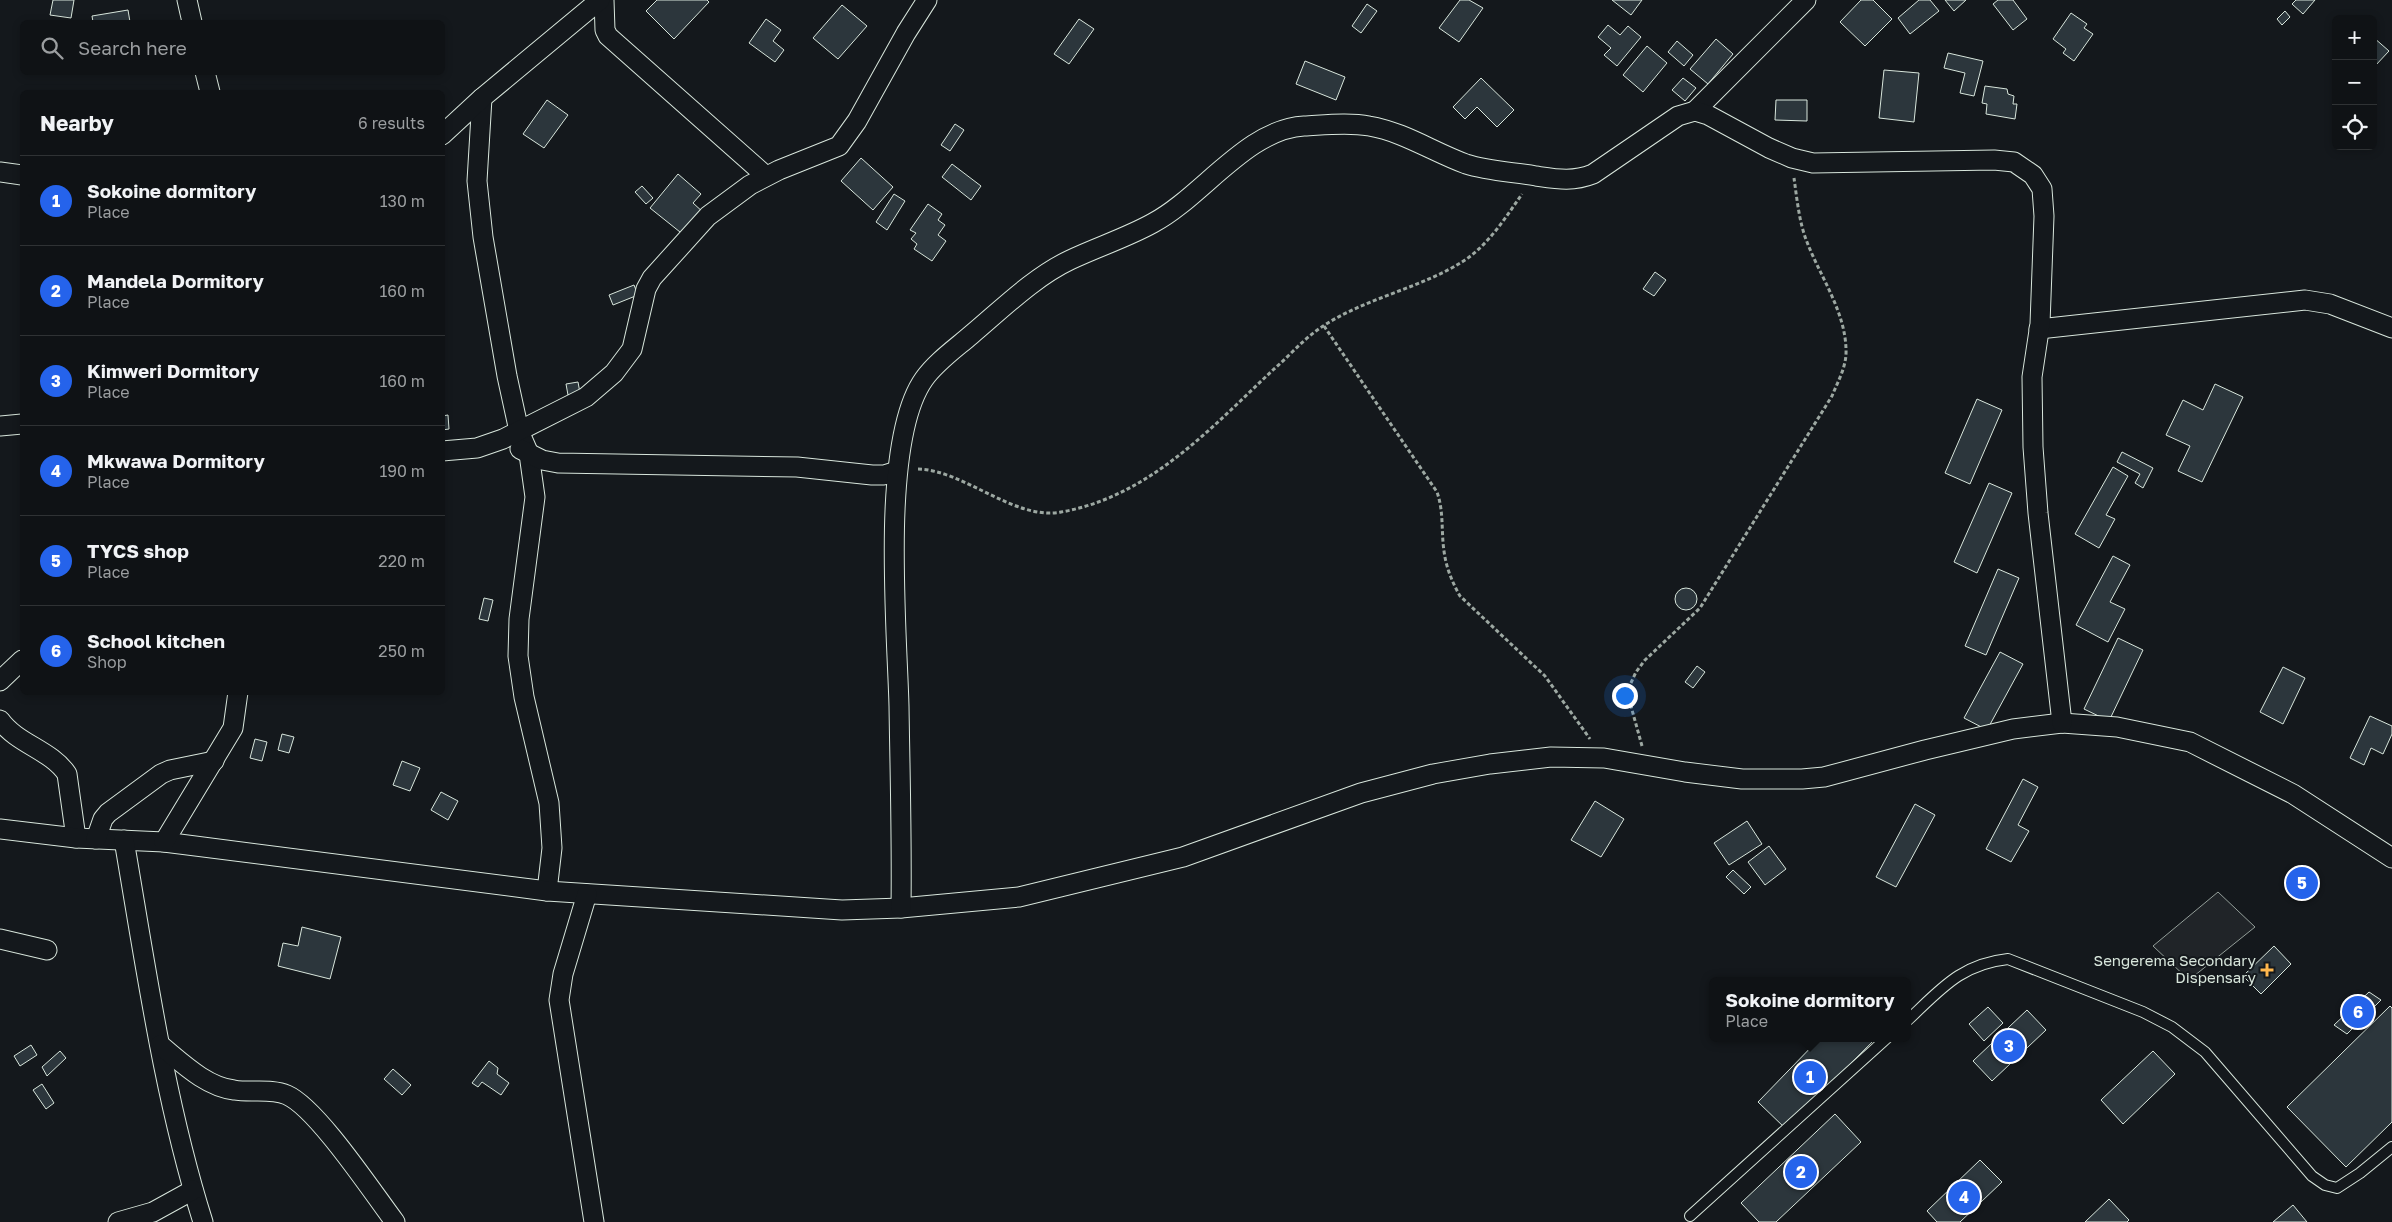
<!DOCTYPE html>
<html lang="en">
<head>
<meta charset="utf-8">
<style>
  body { margin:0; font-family:"Golos Text",sans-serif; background:#1d2022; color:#f1f3f6 }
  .controls { position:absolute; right:15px; top:15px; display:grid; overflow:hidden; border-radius:8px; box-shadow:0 2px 8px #0003 }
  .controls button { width:45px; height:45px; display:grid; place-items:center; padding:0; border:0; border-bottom:1px solid #2f3234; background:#0f1215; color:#f1f3f6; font:25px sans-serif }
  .you { position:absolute; left:1624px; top:695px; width:18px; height:18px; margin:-12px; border:4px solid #fff; border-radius:50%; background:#1a73e8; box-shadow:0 0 0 8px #1a73e833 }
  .badge { display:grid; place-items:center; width:32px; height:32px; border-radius:50%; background:#2563eb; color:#fff; font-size:16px; font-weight:700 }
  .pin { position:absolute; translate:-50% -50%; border:2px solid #fff; box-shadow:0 1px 5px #0006 }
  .popup { position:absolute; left:1709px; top:977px; width:202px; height:65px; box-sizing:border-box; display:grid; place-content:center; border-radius:8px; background:#0f1215; filter:drop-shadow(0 1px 4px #0005); font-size:16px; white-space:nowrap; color:#9b9ea0 }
  .popup b { font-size:19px; color:#f1f3f6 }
  .popup::after { content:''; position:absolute; left:50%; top:100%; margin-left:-10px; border:10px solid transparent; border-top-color:#0f1215 }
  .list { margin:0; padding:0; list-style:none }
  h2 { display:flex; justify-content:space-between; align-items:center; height:65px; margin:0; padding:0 20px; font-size:21px }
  h2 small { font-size:16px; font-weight:400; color:#9b9ea0 }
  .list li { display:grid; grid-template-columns:32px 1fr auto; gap:15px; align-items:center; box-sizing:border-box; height:90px; padding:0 20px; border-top:1px solid #2f3234 }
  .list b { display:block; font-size:19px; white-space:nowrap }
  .list p { margin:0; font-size:16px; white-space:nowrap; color:#9b9ea0 }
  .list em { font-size:16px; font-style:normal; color:#9b9ea0 }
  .icon { flex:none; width:28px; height:28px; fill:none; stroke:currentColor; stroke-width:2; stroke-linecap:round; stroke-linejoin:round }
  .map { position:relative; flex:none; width:2392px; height:1222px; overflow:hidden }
  .search { position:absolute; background:#0f1215; box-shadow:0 2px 8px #0003; left:20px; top:20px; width:425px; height:55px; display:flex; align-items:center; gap:12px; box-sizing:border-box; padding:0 18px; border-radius:8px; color:#9b9ea0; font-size:19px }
  .panel { position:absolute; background:#0f1215; box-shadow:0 2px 8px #0003; left:20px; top:90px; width:425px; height:605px; border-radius:8px }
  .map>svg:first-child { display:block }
  .green { fill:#202428; stroke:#939e99 }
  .building { fill:#2c363c; stroke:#d8e6dc }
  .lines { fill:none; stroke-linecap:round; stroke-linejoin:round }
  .lane-casing { stroke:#d8e6dc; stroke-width:12 }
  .street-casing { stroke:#d8e6dc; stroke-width:21 }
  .path { stroke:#9da8a2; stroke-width:3; stroke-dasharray:4 2.5; stroke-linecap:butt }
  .lane { stroke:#14181c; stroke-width:10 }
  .street { stroke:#14181c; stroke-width:19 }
  .poi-dot { fill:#ffb74d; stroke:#14181c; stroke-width:2 }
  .labels { text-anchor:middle; stroke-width:4; stroke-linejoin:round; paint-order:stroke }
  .poi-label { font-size:15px; fill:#d8e6dc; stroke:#14181c; text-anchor:end }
</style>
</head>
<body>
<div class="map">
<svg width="2392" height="1222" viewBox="0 0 2392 1222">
  <rect width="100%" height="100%" fill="#14181c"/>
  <!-- green -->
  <polygon class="green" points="2218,892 2255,927 2189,980 2153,946"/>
  <!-- building -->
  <g class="building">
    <polygon points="53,0 74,0 71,18 50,15"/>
    <polygon points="657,0 707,0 709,2 674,39 646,11"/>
    <polygon points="1460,0 1469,0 1483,8 1459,42 1439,28"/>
    <polygon points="1612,0 1642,0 1631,15"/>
    <polygon points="1861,0 1873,0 1892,19 1865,46 1840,22"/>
    <polygon points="1919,0 1930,0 1939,11 1910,34 1898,18"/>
    <polygon points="1945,0 1966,0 1954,11"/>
    <polygon points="1998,0 2013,0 2027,19 2013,30 1993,4"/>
    <polygon points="2296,0 2315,0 2303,14 2292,4"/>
    <polygon points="1367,4 1377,11 1361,33 1352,26"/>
    <polygon points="842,5 867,26 838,59 813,38"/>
    <polygon points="128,10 130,22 93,22 92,16"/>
    <polygon points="2285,11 2290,17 2282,25 2277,19"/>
    <polygon points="2071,13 2087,24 2084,28 2093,34 2074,61 2063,53 2066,49 2053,39"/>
    <polygon points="766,19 781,30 773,41 784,50 775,62 749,43"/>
    <polygon points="1079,19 1094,29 1069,64 1054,54"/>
    <polygon points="1608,25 1620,35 1628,26 1641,37 1617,66 1604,55 1611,48 1598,37"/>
    <polygon points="2373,37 2389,51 2375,66 2373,65"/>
    <polygon points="1716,39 1733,54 1708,84 1690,69"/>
    <polygon points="1677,41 1693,55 1684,66 1668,52"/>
    <polygon points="1647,46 1667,63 1643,92 1623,75"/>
    <polygon points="1948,53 1983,61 1974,96 1960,93 1965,73 1944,68"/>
    <polygon points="1305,61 1345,77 1336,100 1296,84"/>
    <polygon points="1884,70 1919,73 1914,122 1879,118"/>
    <polygon points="1481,78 1514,110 1497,127 1477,107 1465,119 1453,107"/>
    <polygon points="1683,78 1696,88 1685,101 1672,90"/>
    <polygon points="1985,86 2007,89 2008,94 2014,96 2013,104 2017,104 2015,119 1986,114 1987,104 1982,103"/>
    <polygon points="547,100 568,115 544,148 523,134"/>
    <polygon points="1776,100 1807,100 1807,121 1775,120"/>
    <polygon points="955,124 964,130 950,151 941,145"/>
    <polygon points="861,158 893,187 873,210 841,181"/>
    <polygon points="952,164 981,186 971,200 942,177"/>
    <polygon points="678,174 701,194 693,203 704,213 685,236 650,208"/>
    <polygon points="642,186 653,198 646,204 635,192"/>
    <polygon points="894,194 905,201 887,230 876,222"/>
    <polygon points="928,204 942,214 938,220 945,225 938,235 946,241 932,261 914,249 917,244 911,239 916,233 910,230"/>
    <polygon points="1655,272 1666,280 1654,296 1643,289"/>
    <polygon points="634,285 638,295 613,305 609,295"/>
    <polygon points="578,382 580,393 568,395 566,384"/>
    <polygon points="2215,384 2243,397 2202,482 2178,471 2190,446 2166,435 2183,400 2203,410"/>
    <polygon points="1977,399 2002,410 1970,484 1945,473"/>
    <polygon points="448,415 449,429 442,430 442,416"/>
    <polygon points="2122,452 2153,468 2143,488 2135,483 2140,474 2117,462"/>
    <polygon points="2113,467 2128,476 2106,515 2115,519 2099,548 2075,534"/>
    <polygon points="1989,483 2012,493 1977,573 1954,562"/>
    <polygon points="2113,556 2130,565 2110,602 2125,609 2108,642 2076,625"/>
    <polygon points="1998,569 2019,578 1986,655 1965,646"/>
    <circle cx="1686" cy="599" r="11"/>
    <polygon points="484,598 493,600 488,621 479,619"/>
    <polygon points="2118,638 2143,650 2109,721 2084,709"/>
    <polygon points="2000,652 2023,664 1987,730 1964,718"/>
    <polygon points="1697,666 1705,672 1693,688 1685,682"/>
    <polygon points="2283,667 2305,678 2283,724 2260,712"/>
    <polygon points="2370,716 2392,726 2392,734 2383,754 2371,748 2364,765 2350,758"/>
    <polygon points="282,734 294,737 289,753 278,750"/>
    <polygon points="255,739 267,742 262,761 250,758"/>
    <polygon points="402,761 420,768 410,791 393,785"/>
    <polygon points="2023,779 2038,787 2018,825 2029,831 2011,862 1986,849"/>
    <polygon points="441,792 458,801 448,820 431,810"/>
    <polygon points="1595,801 1624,819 1601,857 1571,840"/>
    <polygon points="1915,804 1935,815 1896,887 1876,877"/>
    <polygon points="1747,821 1762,844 1729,865 1714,843"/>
    <polygon points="1769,846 1786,869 1765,885 1748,862"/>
    <polygon points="2309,867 2318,877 2296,899 2286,889"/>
    <polygon points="1733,870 1751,887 1744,894 1726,877"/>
    <polygon points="302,927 341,937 330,979 278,966 283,943 298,946"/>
    <polygon points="2274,946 2291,964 2261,994 2243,976"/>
    <polygon points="2369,992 2381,1000 2347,1034 2334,1025"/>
    <polygon points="2390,1006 2392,1008 2392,1122 2346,1167 2287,1107"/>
    <polygon points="1988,1007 2003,1023 1984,1041 1969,1024"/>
    <polygon points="2027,1010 2046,1030 1992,1081 1973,1061"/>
    <polygon points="1820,1038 1876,1038 1786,1129 1758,1102"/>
    <polygon points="31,1045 37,1055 20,1066 14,1056"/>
    <polygon points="60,1051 66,1058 47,1076 42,1067"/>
    <polygon points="2153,1051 2175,1074 2123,1124 2101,1100"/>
    <polygon points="489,1061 498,1068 497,1074 509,1083 501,1095 482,1082 478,1087 472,1083"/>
    <polygon points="393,1069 411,1085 402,1095 384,1079"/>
    <polygon points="42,1084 54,1103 46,1109 33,1090"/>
    <polygon points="1835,1114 1861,1142 1776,1222 1759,1222 1741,1203"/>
    <polygon points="1980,1160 2002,1182 1960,1222 1937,1222 1927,1211"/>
    <polygon points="2109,1199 2129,1220 2127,1222 2085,1222"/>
    <polygon points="2293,1205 2307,1222 2273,1222"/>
  </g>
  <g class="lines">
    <!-- lane casing -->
    <g class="lane-casing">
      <g id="lane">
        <path d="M1908 1020C1941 989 1961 964 2008 959L2143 1012 2172 1027 2205 1052 2312 1176 2325 1185 2337 1188 2360 1173 2392 1147"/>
        <polyline points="1690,1216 1887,1038"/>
      </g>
    </g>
    <!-- street casing -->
    <g class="street-casing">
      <g id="street">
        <polyline points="187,0 192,22"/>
        <polyline points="604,0 605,30 608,36 766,176"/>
        <polyline points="205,72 210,92"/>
        <polyline points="482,98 477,181 483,237 507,376 519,431 529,454 535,497 519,619 518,656 524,697 549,803 552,848 547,891"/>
        <polyline points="1695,111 1806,0"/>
        <polyline points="442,135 482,98 600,0"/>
        <polyline points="0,172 22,175"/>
        <polyline points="2039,329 2305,300 2330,304 2392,328"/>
        <polyline points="0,426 22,424"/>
        <polyline points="520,449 542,460 558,463 797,467 872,475 884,475 897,471"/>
        <polyline points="442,451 477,448 503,439 586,397 614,373 632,349 646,289 652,278 708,216 750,185 779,170 839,146 857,121 906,33 927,0"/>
        <polyline points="0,681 22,660"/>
        <path d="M0 720C17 744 51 750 67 774L76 838"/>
        <polyline points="0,829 76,838 164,842 547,891 842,910 901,908 1019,897 1183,857 1361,793 1433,774 1490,764 1551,757 1604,758 1685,772 1742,779 1802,779 1824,777 1925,750 2013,729 2062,723 2117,727 2190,742 2293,794 2392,858"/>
        <polyline points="96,839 103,819 108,813 161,774 170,770 214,761"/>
        <path d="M124 840C146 968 164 1098 203 1222"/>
        <polyline points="164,842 233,728 238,692"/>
        <polyline points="587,894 563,974 559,1000 594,1222"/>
        <path d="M901 908C902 841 900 774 899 706 897 628 880 441 924 379 936 362 956 348 971 335 1002 309 1034 277 1070 260 1097 247 1126 238 1153 223 1202 197 1247 129 1304 126 1324 125 1349 122 1369 126 1404 132 1433 152 1466 164 1488 171 1513 172 1536 176 1557 179 1573 182 1593 174L1678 116 1695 111 1708 115 1769 148 1792 158 1813 163 1994 160 2014 162 2033 175 2042 189 2044 216 2040 324 2032 377 2033 447 2038 513 2062 723"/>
        <polyline points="0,939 47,950"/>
        <path d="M160 1045C181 1062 206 1087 234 1090 251 1093 271 1088 287 1095 317 1108 373 1193 395 1222"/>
        <polyline points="118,1222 153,1212 193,1190"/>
      </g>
    </g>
    <!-- path -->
    <g class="path">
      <path d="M1324 326 1437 492C1444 512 1441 531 1444 551 1446 567 1452 582 1460 596L1545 676 1590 739"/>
      <path d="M918 469C964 470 1015 521 1061 512 1149 497 1212 427 1274 369 1288 357 1301 342 1316 331 1359 299 1421 289 1465 260 1489 244 1506 217 1522 194"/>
      <path d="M1642 746 1629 699 1630 685 1636 672 1645 660 1700 608 1832 396C1838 381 1847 366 1846 349 1845 311 1820 276 1807 242 1799 222 1797 199 1794 178"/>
    </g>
    <!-- lane -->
    <use href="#lane" class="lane"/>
    <!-- street -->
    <use href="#street" class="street"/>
  </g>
  <!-- markers -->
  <path class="poi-dot" d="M2264.5 962.5h5v5h5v5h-5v5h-5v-5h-5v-5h5z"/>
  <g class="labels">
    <!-- poi labels -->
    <g class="poi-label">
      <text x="2256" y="966">Sengerema Secondary<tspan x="2256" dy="17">Dispensary</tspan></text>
    </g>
  </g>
</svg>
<div class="controls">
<button>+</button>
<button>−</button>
<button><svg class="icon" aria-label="locate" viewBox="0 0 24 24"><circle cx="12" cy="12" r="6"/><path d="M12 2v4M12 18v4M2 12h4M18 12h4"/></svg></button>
</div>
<div class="you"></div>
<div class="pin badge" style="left:1810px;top:1077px">1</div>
<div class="popup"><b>Sokoine dormitory</b>Place</div>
<div class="pin badge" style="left:1801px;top:1172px">2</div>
<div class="pin badge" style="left:2009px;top:1046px">3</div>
<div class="pin badge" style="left:1964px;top:1197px">4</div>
<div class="pin badge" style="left:2302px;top:883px">5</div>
<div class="pin badge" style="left:2358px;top:1012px">6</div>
<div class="search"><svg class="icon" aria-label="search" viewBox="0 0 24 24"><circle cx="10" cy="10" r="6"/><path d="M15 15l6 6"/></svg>Search here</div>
<section class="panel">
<h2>Nearby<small>6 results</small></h2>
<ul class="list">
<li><span class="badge">1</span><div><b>Sokoine dormitory</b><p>Place</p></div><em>130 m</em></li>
<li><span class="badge">2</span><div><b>Mandela Dormitory</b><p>Place</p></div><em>160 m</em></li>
<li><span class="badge">3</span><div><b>Kimweri Dormitory</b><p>Place</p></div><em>160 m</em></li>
<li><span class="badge">4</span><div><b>Mkwawa Dormitory</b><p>Place</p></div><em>190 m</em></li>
<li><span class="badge">5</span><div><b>TYCS shop</b><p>Place</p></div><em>220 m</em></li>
<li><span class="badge">6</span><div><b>School kitchen</b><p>Shop</p></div><em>250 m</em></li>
</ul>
</section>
</div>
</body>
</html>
